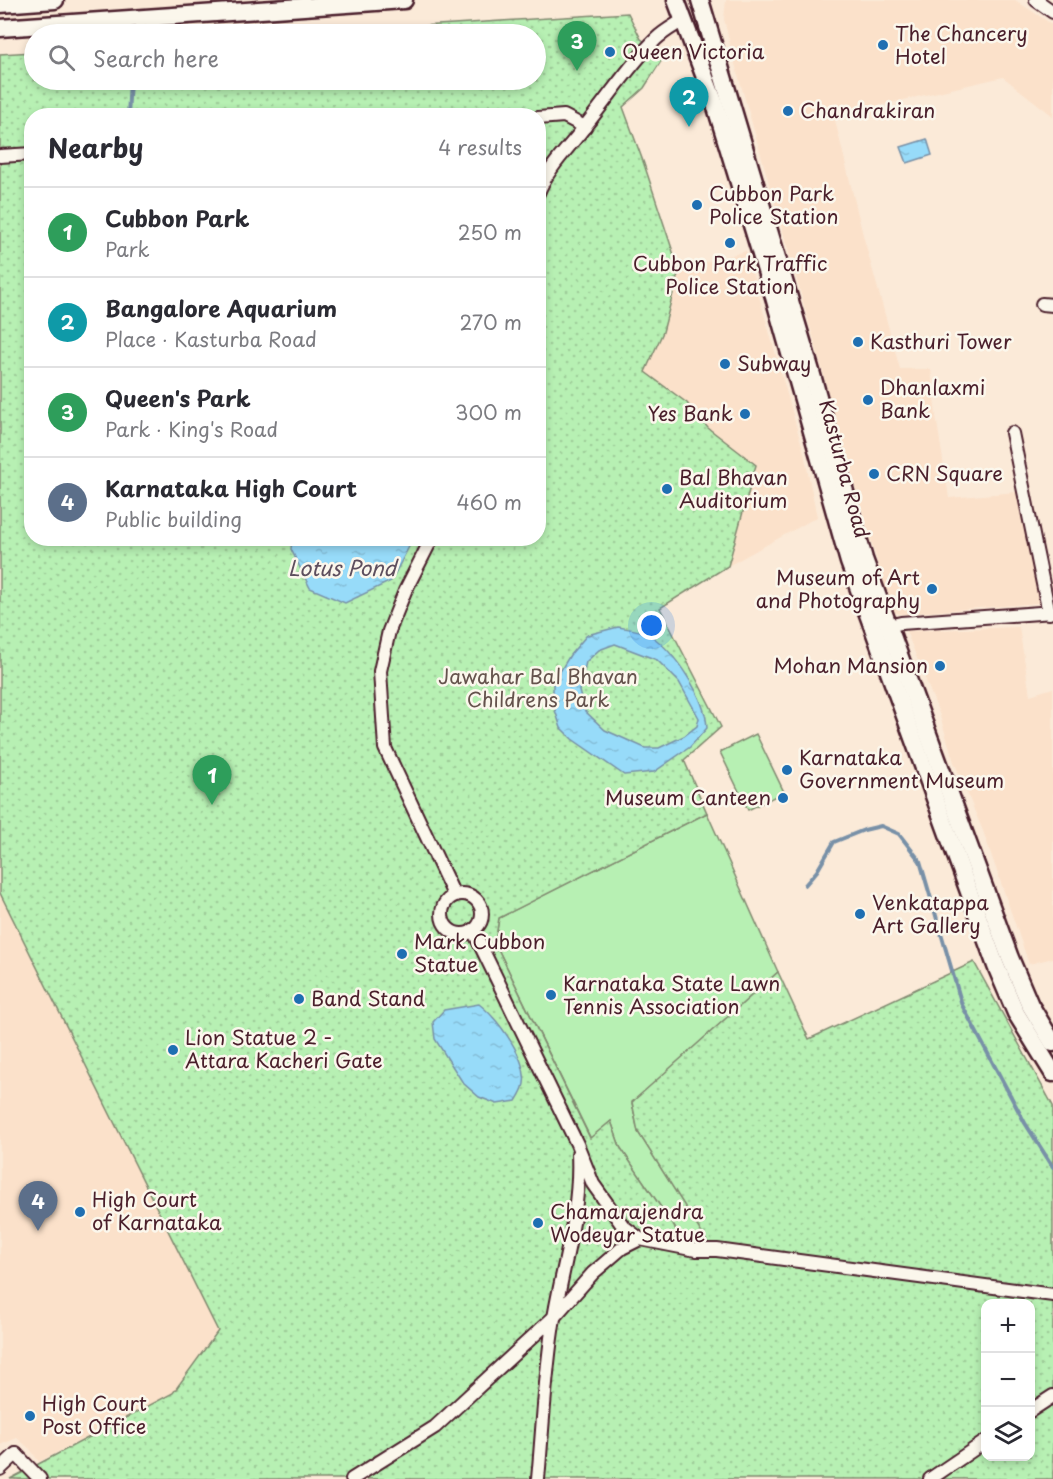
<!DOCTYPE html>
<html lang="en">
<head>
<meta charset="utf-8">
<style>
  body { margin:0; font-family:"Playpen Sans",sans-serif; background:#f2f2f3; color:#2b2b33 }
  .controls { position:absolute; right:18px; bottom:18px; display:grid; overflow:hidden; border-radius:12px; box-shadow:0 3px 9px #0003 }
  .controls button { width:54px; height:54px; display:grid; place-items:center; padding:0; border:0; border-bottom:2px solid #e1e1e2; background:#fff; color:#2b2b33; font:30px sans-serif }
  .you { position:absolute; left:652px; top:626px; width:21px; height:21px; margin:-15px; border:4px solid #fff; border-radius:50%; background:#1a73e8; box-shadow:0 0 0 9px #1a73e833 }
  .badge { display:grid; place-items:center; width:39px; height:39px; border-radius:50%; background:#1f6fb2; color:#fff; font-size:20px; font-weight:700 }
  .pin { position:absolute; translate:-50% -50px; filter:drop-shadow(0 2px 3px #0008) }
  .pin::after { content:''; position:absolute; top:32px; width:21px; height:18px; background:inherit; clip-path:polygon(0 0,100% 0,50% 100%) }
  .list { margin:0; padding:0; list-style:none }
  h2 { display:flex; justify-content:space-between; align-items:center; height:78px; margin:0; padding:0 24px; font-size:26px }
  h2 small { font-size:20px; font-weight:400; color:#7c7c81 }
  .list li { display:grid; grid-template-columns:39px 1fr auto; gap:18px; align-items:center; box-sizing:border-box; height:90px; padding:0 24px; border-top:2px solid #e1e1e2 }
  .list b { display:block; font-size:22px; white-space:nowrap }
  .list p { margin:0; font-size:20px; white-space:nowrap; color:#7c7c81 }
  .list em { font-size:20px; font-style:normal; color:#7c7c81 }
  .icon { flex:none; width:33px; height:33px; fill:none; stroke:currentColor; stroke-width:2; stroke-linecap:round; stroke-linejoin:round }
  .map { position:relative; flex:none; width:1053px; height:1479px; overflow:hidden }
  .search { position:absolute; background:#fff; box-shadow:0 3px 9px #0003; left:24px; top:24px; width:522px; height:66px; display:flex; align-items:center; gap:15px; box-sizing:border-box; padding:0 21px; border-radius:33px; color:#7c7c81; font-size:22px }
  .panel { position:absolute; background:#fff; box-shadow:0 3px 9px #0003; left:24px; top:108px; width:522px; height:438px; border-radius:24px }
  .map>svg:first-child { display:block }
  .built { fill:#fbe1ca }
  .green { fill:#b7f0b3; stroke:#80886f; stroke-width:1.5 }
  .park { fill:url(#park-dots); stroke:#80886f; stroke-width:1.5; fill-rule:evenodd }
  .water { fill:url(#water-ripples); stroke:#7890a7; stroke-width:1.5; fill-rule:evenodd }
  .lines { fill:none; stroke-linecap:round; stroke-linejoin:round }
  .stream { stroke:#7890a7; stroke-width:4 }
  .minor-casing { stroke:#4a1f2b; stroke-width:16 }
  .major-casing { stroke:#4a1f2b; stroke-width:21 }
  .minor { stroke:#fbf7ec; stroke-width:12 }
  .major { stroke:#fbf7ec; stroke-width:16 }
  .poi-dot { fill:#1f6fb2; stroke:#fbf7ec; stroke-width:2 }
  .labels { text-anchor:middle; stroke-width:5; stroke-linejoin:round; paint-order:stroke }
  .poi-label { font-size:20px; fill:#4a1f2b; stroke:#fbf7ec; text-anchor:start }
  .street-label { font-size:20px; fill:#4a1f2b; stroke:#fbf7ec }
  .park-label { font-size:20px; fill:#65534d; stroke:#fbf7ec }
  .water-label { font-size:21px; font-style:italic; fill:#5d4e5e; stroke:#fbf7ec }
</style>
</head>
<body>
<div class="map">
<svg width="1053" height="1479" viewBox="0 0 1053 1479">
  <defs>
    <pattern id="park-dots" width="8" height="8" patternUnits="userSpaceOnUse" patternTransform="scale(1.5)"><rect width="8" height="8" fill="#b7f0b3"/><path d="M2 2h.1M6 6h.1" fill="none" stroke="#9fcd9a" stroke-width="1.8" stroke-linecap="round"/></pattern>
    <pattern id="water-ripples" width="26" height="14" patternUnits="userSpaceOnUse" patternTransform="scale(1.5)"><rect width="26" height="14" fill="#97dbf9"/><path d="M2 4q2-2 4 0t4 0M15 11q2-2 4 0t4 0" fill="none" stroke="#84bcd6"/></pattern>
  </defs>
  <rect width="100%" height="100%" fill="#fbead8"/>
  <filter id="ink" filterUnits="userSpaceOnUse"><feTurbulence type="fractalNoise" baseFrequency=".0167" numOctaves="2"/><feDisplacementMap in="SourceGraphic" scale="12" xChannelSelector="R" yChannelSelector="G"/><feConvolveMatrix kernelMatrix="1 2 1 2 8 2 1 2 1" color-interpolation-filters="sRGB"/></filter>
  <g filter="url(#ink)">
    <!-- built -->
    <g class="built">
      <polygon points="726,0 1015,0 1053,25 1053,116 1003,77 834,116 863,235 900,369 931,369 936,416 949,498 1027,491 1052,602 901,614 892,612 843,444 838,431 822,368 733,57 724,19"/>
      <polygon points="746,251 804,453 817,517 728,566 756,465 708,428 687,403 644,372 663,332 679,270"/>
      <polygon points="1019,627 1030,695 1053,688 1053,958 1029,964 983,831 954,762 940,716 906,631"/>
      <polygon points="0,893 218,1331 173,1393 39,1462 30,1449 17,1438 0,1445"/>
    </g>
    <!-- green -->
    <g class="green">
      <polygon points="756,734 784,792 748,810 720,752"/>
      <polygon points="707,813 778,972 632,1103 638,1132 707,1240 679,1234 620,1147 611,1121 591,1139 495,943 499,918"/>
    </g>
    <!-- park -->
    <path class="park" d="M628 13 641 39 665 55 644 88 623 107 644 164 679 270 663 332 645 372 687 403 708 428 756 465 728 566 660 608 721 727 684 760 707 813 499 918 495 943 590 1138 611 1121 620 1147 679 1234 706 1240 638 1132 632 1102 778 972 809 1039 974 962 1053 1106V1479H10L173 1393 218 1331 0 893V54L34 52V80H536V34H294ZM32 116H538V538H32ZM986 1304H1030V1456H986Z"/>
    <!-- water -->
    <g class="water">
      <polygon points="927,139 932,155 907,163 901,147"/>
      <polygon points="292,539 292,538 413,539 391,581 345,603 310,588 291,549"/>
      <path d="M618 627C628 629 642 630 650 635 675 652 706 698 707 728L690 747 654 772 624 775 572 739 561 728 553 704V683L570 655 587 635ZM615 644 657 660 679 682 699 718 697 726 684 736 659 748H645L605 730 584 710 579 691 586 662 599 650Z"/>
      <path d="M479 1004C497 1018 522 1052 524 1075 526 1085 521 1093 516 1101L497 1104 479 1097 463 1083 435 1039 433 1022 444 1010Z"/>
    </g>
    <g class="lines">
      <!-- stream -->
      <g class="stream">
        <polyline points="128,116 130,80"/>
        <polyline points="805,885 817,871 834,842 864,830 881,826 899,834 920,861 962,1005 1025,1123 1053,1167"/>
      </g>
      <!-- minor casing -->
      <g class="minor-casing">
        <g id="minor">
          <polyline points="1036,0 1053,12"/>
          <polyline points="538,118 564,116 585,127"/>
          <polyline points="0,156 32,154"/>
          <path d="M538 193C548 167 570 147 586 125 609 97 630 64 656 39 664 31 674 26 683 20"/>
          <polyline points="1042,304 1053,305"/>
          <polyline points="1012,433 1049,613"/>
          <polyline points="432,538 405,591 389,631 380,671 385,748 454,895"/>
          <polyline points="888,626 901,623 1053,612"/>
          <circle cx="462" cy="914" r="20"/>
          <polyline points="473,930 577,1144 593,1184 623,1226 640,1239"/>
          <polyline points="1030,1411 1053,1396"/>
          <polyline points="16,1454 40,1479"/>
          <polyline points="0,1469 16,1454"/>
          <polyline points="352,1479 435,1427 554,1317 593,1273 622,1248 640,1239 696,1250 717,1250 1053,1295"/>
          <path d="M538 1479C543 1426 545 1371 554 1318 563 1264 581 1210 578 1154"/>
          <polyline points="930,1479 986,1441"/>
        </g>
      </g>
      <!-- major casing -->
      <g class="major-casing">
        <g id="major">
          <polyline points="676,0 715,104 774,297 849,562 996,966 1016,1013 1053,1073"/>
          <polyline points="700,0 810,368 864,559 1010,958 1030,1005 1053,1043"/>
          <polyline points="0,4 55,0"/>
          <polyline points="0,28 404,0"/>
        </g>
      </g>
      <!-- minor -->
      <use href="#minor" class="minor"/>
      <!-- major -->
      <use href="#major" class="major"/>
    </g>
  </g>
  <!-- markers -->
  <g class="poi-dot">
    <circle cx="883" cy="45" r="6"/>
    <circle cx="610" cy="52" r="6"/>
    <circle cx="788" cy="111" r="6"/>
    <circle cx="697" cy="205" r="6"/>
    <circle cx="730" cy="243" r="6"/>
    <circle cx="858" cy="342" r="6"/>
    <circle cx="725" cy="364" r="6"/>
    <circle cx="868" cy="400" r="6"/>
    <circle cx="745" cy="414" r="6"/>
    <circle cx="874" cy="474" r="6"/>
    <circle cx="667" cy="489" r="6"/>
    <circle cx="932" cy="589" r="6"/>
    <circle cx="940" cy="666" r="6"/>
    <circle cx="787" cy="770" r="6"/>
    <circle cx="783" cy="798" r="6"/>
    <circle cx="860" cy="914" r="6"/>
    <circle cx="402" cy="954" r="6"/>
    <circle cx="551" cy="995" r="6"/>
    <circle cx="299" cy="999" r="6"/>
    <circle cx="173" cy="1050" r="6"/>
    <circle cx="80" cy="1212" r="6"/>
    <circle cx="538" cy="1223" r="6"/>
    <circle cx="30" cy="1416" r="6"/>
  </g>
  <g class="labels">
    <!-- poi labels -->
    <g class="poi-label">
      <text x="895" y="41">The Chancery<tspan x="895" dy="23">Hotel</tspan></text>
      <text x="622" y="59">Queen Victoria</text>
      <text x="800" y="118">Chandrakiran</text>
      <text x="709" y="201">Cubbon Park<tspan x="709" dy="23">Police Station</tspan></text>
      <text x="730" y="271" text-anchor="middle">Cubbon Park Traffic<tspan x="730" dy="23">Police Station</tspan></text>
      <text x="870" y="349">Kasthuri Tower</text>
      <text x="737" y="371">Subway</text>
      <text x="880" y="395">Dhanlaxmi<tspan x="880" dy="23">Bank</tspan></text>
      <text x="733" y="421" text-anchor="end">Yes Bank</text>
      <text x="886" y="481">CRN Square</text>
      <text x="679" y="485">Bal Bhavan<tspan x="679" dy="23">Auditorium</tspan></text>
      <text x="920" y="585" text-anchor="end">Museum of Art<tspan x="920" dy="23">and Photography</tspan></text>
      <text x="928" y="673" text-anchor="end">Mohan Mansion</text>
      <text x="799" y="765">Karnataka<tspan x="799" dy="23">Government Museum</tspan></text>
      <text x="771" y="805" text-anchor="end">Museum Canteen</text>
      <text x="872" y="910">Venkatappa<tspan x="872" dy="23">Art Gallery</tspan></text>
      <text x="414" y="949">Mark Cubbon<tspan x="414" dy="23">Statue</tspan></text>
      <text x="563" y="991">Karnataka State Lawn<tspan x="563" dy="23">Tennis Association</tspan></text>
      <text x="311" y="1006">Band Stand</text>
      <text x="185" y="1045">Lion Statue 2 -<tspan x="185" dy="23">Attara Kacheri Gate</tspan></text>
      <text x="92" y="1207">High Court<tspan x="92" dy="23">of Karnataka</tspan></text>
      <text x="550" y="1219">Chamarajendra<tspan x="550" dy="23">Wodeyar Statue</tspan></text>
      <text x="42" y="1411">High Court<tspan x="42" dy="23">Post Office</tspan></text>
    </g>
    <!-- street labels -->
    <g class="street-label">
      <text transform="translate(844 469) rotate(75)" y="7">Kasturba Road</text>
    </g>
    <!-- park labels -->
    <g class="park-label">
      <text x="538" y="684">Jawahar Bal Bhavan<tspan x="538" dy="23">Childrens Park</tspan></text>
    </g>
    <!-- water labels -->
    <g class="water-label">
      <text x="342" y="576">Lotus Pond</text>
    </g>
  </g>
</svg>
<div class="controls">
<button>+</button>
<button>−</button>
<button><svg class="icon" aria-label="layers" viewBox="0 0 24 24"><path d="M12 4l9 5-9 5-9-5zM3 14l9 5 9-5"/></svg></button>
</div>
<div class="you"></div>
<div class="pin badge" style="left:212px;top:805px;background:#2e9e5b">1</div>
<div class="pin badge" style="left:689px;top:127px;background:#0f9aa8">2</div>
<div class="pin badge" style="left:577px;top:71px;background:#2e9e5b">3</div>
<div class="pin badge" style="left:38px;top:1231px;background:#5c6f8a">4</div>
<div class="search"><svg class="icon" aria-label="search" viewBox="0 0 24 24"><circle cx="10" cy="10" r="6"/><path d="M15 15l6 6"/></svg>Search here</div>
<section class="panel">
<h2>Nearby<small>4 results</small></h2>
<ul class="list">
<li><span class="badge" style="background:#2e9e5b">1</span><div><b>Cubbon Park</b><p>Park</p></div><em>250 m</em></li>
<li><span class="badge" style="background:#0f9aa8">2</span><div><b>Bangalore Aquarium</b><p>Place · Kasturba Road</p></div><em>270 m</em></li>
<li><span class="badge" style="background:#2e9e5b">3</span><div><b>Queen's Park</b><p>Park · King's Road</p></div><em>300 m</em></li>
<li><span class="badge" style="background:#5c6f8a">4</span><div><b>Karnataka High Court</b><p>Public building</p></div><em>460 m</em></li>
</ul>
</section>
</div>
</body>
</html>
